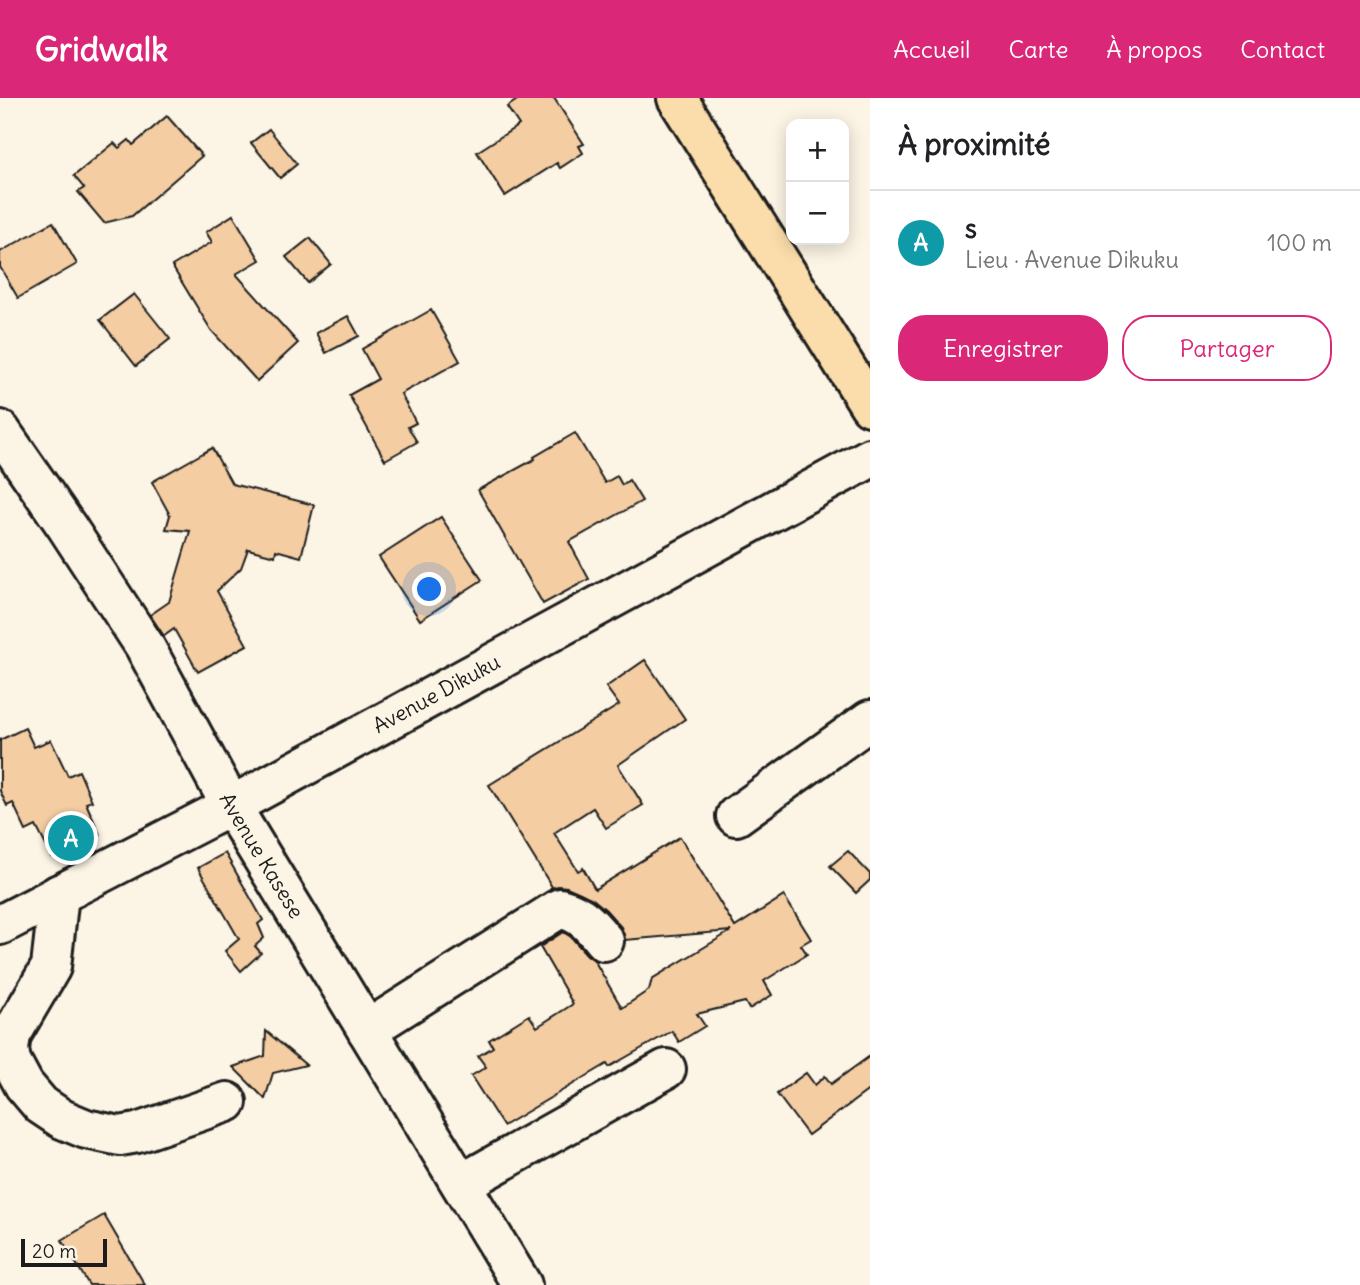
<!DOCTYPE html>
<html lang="fr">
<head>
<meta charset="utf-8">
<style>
  body { margin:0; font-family:Delius,sans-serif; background:#f6f6f6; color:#202124 }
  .controls { position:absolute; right:21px; top:21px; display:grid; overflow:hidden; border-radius:14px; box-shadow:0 4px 18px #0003 }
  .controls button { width:63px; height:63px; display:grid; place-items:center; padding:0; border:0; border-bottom:2px solid #e0e0e0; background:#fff; color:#202124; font:35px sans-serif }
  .scale { position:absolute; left:21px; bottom:18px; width:86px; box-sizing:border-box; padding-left:7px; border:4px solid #1c1c1c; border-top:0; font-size:19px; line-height:24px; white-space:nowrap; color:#1c1c1c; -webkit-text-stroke:5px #fcf5e5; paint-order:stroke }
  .you { position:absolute; left:430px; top:492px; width:24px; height:24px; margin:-18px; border:5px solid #fff; border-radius:50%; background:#1a73e8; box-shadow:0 0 0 10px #1a73e833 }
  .badge { display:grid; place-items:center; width:46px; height:46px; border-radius:50%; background:#db2777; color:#fff; font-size:23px; font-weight:700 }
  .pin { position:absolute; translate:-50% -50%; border:4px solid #fff; box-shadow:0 2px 7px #0006 }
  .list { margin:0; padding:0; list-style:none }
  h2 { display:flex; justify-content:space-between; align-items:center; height:91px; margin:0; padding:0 28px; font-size:30px }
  h2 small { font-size:23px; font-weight:400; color:#757577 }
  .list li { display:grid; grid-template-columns:46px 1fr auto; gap:21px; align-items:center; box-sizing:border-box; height:105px; padding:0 28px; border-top:2px solid #e0e0e0 }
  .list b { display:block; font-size:26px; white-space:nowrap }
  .list p { margin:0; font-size:23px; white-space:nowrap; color:#757577 }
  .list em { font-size:23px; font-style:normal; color:#757577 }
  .actions { display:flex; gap:14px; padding:21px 28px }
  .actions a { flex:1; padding:16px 0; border:2px solid #db2777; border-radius:28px; text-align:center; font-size:24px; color:#db2777 }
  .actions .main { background:#db2777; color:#fff }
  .map { position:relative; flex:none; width:870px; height:1187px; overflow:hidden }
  header { display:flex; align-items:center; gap:42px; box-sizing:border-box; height:98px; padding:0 35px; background:#db2777; color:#fff }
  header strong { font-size:33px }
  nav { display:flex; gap:38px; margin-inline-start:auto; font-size:24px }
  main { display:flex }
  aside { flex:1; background:#fff }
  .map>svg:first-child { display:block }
  .building { fill:#f4cda3; stroke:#1c1c1c; stroke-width:2 }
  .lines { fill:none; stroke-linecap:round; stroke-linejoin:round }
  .minor-casing { stroke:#1c1c1c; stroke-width:44 }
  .major-casing { stroke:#1c1c1c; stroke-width:44 }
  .minor { stroke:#fcf5e5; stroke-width:38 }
  .major { stroke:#fbddab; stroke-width:38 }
  .labels { text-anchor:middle; stroke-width:7; stroke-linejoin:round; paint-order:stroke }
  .street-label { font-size:21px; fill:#1c1c1c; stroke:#fcf5e5 }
</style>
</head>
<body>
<header>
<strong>Gridwalk</strong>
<nav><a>Accueil</a><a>Carte</a><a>À propos</a><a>Contact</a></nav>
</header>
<main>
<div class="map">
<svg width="870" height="1187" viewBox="0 0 870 1187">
  <rect width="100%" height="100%" fill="#fcf5e5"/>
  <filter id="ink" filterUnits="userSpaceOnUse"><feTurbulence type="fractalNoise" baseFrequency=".0143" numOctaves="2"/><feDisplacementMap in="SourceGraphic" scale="14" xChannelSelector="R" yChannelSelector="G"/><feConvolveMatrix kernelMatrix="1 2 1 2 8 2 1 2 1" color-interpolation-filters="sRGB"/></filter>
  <g filter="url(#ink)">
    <!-- building -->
    <g class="building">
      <polygon points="520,0 554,0 584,46 579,48 583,55 560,70 557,65 505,98 477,54 519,27 507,9"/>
      <polygon points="167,18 202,58 132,118 104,125 78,94 84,90 74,78 114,45 119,50 129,42 133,47"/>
      <polygon points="269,31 297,66 280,80 251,45"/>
      <polygon points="233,117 260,162 236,176 298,245 257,283 211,232 172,168 212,144 206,134"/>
      <polygon points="53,124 77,166 18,200 0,169 0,154"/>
      <polygon points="310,140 331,166 308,185 286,159"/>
      <polygon points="134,196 170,241 136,268 100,222"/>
      <polygon points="431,212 460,263 401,296 416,325 408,329 417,344 385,362 349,297 378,281 362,251"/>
      <polygon points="348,218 359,238 326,255 316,235"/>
      <polygon points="575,335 605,385 617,378 622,387 629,382 642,403 569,444 589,481 543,506 478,392 535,361 534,359"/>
      <polygon points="212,350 232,386 314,407 301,459 276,452 275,458 248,451 241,470 217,493 247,547 198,574 174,531 164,538 150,517 169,504 190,433 166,431 170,417 152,384"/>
      <polygon points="441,419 482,482 420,522 379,459"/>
      <polygon points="645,562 685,621 618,667 643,707 606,730 593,710 554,735 578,773 583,770 595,791 680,739 735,829 784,798 811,841 801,847 807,856 764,883 772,897 749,911 745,904 697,916 705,928 679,944 672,933 609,969 607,966 503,1028 471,978 486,969 478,958 493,949 489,942 529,917 537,929 573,906 540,849 563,834 571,839 587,857 594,862 622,910 649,892 652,881 731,833 625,842 621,829 606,812 593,801 567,789 558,788 549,791 552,789 489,687 619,607 606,589"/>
      <polygon points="25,630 34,649 51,642 68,678 79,673 92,703 86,705 100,737 52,759 36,728 26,733 13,705 7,708 0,693 0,642"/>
      <polygon points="848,753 870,776 870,782 856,795 830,768"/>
      <polygon points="225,755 263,822 258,826 264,840 255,848 261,855 241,873 225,853 239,841 198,770"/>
      <polygon points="266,933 306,967 273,975 265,1001 233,969 265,958"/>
      <polygon points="870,958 870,991 808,1037 777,996 806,975 815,987 825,978 831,986"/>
      <polygon points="104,1117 145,1187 89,1187 62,1142"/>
    </g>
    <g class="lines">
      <!-- minor casing -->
      <g class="minor-casing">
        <g id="minor">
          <path id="s1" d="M0 332 67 429 144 547 231 708 522 1187"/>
          <polyline points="736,718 870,622"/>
          <polyline points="59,796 51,869 11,937 9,951 11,963 24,987 41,1007 62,1021 86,1031 120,1038 137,1035 227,1004"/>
          <path id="s2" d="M0 827 231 708 870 360"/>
          <path d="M367 932 560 810C582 816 590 826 604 843"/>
          <polyline points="461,1086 666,971"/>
        </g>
      </g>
      <!-- major casing -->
      <g class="major-casing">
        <polyline id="major" points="677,0 870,308"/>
      </g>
      <!-- minor -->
      <use href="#minor" class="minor"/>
      <!-- major -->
      <use href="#major" class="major"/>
    </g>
  </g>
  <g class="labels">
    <!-- street labels -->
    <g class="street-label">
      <text dy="7" stroke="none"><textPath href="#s2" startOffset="494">Avenue Dikuku</textPath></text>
      <text dy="7" stroke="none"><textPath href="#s1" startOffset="500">Avenue Kasese</textPath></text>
    </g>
  </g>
</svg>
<div class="controls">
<button>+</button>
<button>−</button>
</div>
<div class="scale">20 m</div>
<div class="you"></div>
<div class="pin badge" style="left:71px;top:740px;background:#0f9aa8">A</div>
</div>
<aside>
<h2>À proximité<small></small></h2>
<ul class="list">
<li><span class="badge" style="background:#0f9aa8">A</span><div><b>s</b><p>Lieu · Avenue Dikuku</p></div><em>100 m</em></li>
</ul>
<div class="actions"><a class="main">Enregistrer</a><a>Partager</a></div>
</aside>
</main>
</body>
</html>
